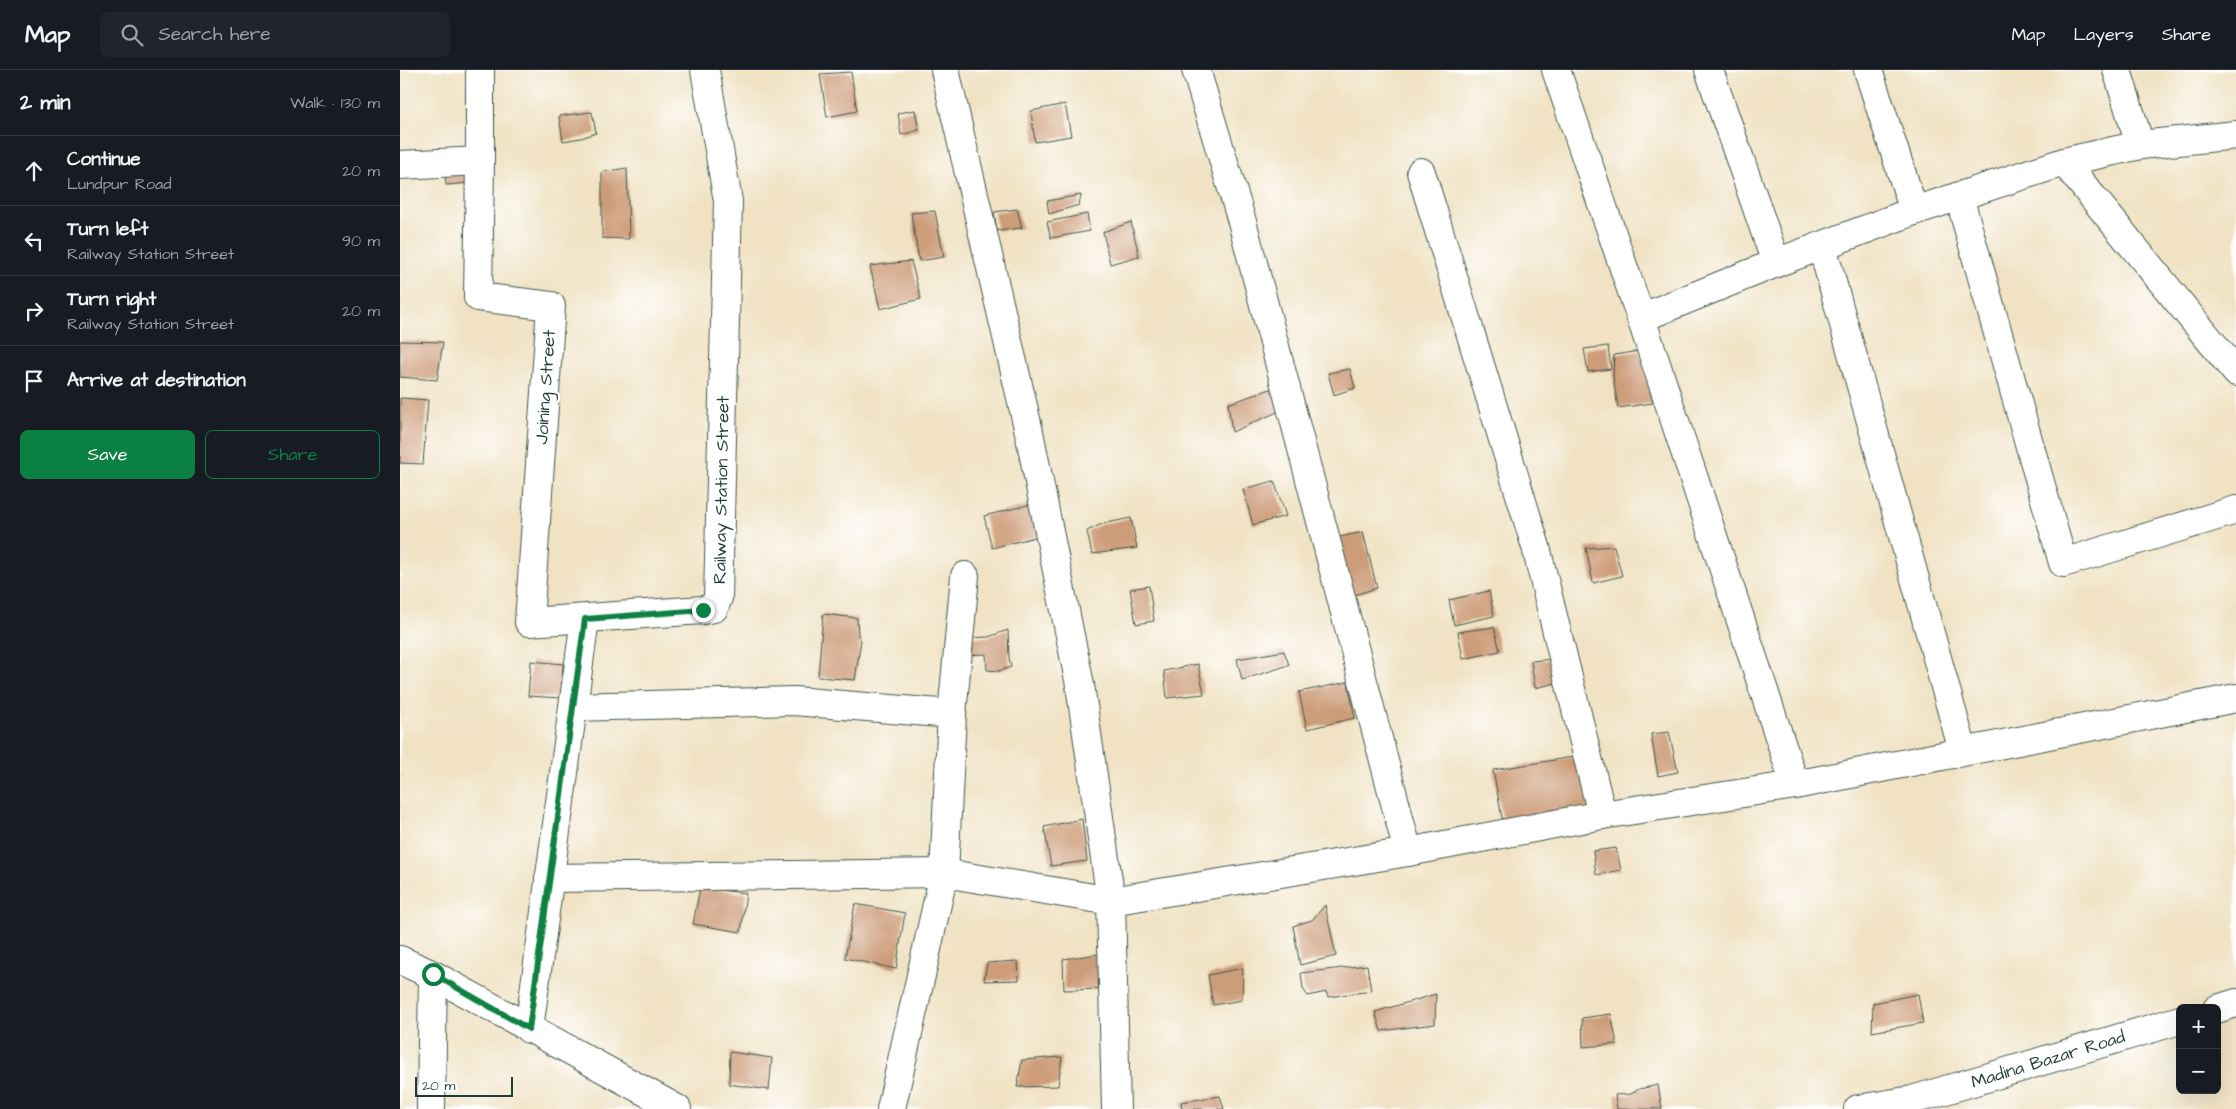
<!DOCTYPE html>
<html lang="en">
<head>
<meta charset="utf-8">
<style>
  body { margin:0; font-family:"Architects Daughter",sans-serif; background:#20242c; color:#f1f3f6 }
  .controls { position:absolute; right:15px; bottom:15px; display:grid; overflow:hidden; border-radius:8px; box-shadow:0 5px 20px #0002 }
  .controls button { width:45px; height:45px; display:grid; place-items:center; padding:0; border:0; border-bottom:1px solid #363941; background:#171b24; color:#f1f3f6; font:25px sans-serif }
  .scale { position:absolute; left:15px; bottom:12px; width:98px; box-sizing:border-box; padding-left:5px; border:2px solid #1f3d34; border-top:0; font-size:14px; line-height:18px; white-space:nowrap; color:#1f3d34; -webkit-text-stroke:4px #fff; paint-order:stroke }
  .stop { position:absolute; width:15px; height:15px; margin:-11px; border:4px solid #0b8043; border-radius:50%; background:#fff }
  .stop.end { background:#0b8043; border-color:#fff; box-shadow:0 1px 5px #0008 }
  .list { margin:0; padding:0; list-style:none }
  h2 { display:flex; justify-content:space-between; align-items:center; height:65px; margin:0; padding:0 20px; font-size:21px }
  h2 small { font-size:16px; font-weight:400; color:#9ea1a6 }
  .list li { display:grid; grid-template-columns:32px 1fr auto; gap:15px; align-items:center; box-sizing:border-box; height:70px; padding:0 20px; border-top:1px solid #363941 }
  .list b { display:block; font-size:19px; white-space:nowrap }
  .list p { margin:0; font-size:16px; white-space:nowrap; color:#9ea1a6 }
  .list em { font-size:16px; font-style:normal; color:#9ea1a6 }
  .actions { display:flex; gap:10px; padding:15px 20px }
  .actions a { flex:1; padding:11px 0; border:1px solid #0b8043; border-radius:8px; text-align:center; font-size:18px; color:#0b8043 }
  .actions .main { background:#0b8043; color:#fff }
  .icon { flex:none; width:28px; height:28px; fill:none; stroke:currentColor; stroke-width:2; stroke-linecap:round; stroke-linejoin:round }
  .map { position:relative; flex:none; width:1836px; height:1039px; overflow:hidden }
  header { display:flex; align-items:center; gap:30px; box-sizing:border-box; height:70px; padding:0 25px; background:#171b24; border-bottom:1px solid #363941 }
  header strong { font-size:24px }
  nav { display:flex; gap:28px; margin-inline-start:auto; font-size:18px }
  .search { width:350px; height:45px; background:#20242c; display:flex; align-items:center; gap:12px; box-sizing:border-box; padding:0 18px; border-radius:8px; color:#9ea1a6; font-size:19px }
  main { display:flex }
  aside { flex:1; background:#171b24 }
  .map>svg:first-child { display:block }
  .building { fill:#cd9c79 }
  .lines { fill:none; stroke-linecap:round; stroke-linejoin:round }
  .minor-casing { stroke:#3e5649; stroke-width:30 }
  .minor { stroke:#fff; stroke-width:28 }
  .route { stroke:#0b8043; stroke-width:6 }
  .labels { text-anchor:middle; stroke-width:5; stroke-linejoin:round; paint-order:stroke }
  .street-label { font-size:18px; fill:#1f3d34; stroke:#fff }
</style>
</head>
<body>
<header>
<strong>Map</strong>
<div class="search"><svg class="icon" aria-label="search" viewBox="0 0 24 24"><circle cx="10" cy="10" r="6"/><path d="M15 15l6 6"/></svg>Search here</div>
<nav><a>Map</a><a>Layers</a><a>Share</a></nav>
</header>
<main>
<aside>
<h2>2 min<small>Walk · 130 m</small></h2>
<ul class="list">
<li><svg class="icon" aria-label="ahead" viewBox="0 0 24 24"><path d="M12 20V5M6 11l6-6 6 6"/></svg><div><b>Continue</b><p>Lundpur Road</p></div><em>20 m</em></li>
<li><svg class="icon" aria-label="left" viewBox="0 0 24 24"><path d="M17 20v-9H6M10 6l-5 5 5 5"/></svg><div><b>Turn left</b><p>Railway Station Street</p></div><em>90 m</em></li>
<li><svg class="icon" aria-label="right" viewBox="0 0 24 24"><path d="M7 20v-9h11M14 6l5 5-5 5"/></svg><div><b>Turn right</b><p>Railway Station Street</p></div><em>20 m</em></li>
<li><svg class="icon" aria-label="arrive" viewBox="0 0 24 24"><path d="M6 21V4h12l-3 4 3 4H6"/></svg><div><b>Arrive at destination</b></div></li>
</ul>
<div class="actions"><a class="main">Save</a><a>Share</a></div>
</aside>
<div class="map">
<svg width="1836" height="1039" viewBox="0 0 1836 1039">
  <rect width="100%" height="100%" fill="#fff"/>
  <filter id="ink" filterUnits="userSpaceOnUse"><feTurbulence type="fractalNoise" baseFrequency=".02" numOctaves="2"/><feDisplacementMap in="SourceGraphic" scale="10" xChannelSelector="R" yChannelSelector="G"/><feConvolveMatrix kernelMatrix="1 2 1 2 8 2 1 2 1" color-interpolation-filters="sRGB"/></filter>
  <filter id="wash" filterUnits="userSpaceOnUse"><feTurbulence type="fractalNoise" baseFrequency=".0096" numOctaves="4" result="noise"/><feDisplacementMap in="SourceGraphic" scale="20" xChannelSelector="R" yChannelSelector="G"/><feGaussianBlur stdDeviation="1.12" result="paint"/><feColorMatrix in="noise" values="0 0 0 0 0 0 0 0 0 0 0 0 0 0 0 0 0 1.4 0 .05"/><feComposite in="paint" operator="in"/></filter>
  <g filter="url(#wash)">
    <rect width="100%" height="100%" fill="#f0e2c3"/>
    <g id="blocks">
      <!-- building -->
      <g class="building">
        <polygon points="451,2 457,41 427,47 420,4"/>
        <polygon points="665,34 671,66 635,72 631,41"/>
        <polygon points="515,40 519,60 501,65 498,43"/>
        <polygon points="192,42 196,63 181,68 163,71 159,46"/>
        <polygon points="227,98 229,169 202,168 202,102"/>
        <polygon points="45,103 69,104 70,113 46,115"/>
        <polygon points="681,125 679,135 649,144 647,131"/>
        <polygon points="617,139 622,158 597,161 594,142"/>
        <polygon points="535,141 544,187 519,191 511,143"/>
        <polygon points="687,144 690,161 651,168 647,152"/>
        <polygon points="731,152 739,186 710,194 703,162"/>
        <polygon points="511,191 521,229 480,239 470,196"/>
        <polygon points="0,271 43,272 37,310 0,307"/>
        <polygon points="1208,276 1211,299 1188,302 1184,279"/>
        <polygon points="1240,281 1253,333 1218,338 1213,307 1214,285"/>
        <polygon points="950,299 955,318 934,325 928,303"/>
        <polygon points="876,317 882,340 832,362 828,334"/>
        <polygon points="0,328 28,330 23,394 0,393"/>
        <polygon points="874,411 886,446 853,455 843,419"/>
        <polygon points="636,433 647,464 592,478 584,446"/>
        <polygon points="731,448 737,478 692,484 687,461 702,454"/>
        <polygon points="963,462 977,518 945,528 931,469"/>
        <polygon points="1214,476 1222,506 1193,513 1186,478"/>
        <polygon points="749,516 754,551 736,554 730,519"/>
        <polygon points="1089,521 1094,546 1054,555 1049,530"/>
        <polygon points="423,544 457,548 458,565 461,570 455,610 418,607"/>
        <polygon points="1094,557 1100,581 1063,589 1058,562"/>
        <polygon points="608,560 609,588 611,597 599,601 587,600 586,584 565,585 564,568 588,567"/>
        <polygon points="884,581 889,595 842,610 837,589"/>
        <polygon points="1155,589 1161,612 1135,618 1131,591"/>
        <polygon points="131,591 163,594 161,628 128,626"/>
        <polygon points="798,594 804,624 767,628 764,601"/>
        <polygon points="948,612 955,648 907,659 899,622"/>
        <polygon points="1269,662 1278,702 1258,706 1251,664"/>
        <polygon points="1179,686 1190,738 1103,753 1093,700"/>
        <polygon points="682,749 687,791 651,796 644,757"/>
        <polygon points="1216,778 1221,800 1196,805 1193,781"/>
        <polygon points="300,818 346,823 341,862 293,854"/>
        <polygon points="455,834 505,843 496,899 445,888"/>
        <polygon points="925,835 936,886 900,895 893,856 912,850"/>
        <polygon points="706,883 706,919 664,920 663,889"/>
        <polygon points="618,891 619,910 584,911 587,893"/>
        <polygon points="967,895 971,921 928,927 926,922 908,926 903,919 901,903"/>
        <polygon points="843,898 842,930 813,935 808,905"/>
        <polygon points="1036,924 1035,954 981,961 975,942"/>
        <polygon points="1518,924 1523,953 1472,962 1473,933"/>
        <polygon points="1211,944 1217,974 1183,977 1182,948"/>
        <polygon points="330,982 372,988 369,1020 329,1014"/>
        <polygon points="662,987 658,1016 617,1017 622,990"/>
        <polygon points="1258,1015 1262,1039 1217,1039 1215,1025 1231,1024 1239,1019"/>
        <polygon points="820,1026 824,1039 782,1039 781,1032"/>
      </g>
    </g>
  </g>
  <g filter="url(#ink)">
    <use href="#blocks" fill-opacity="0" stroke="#3e5649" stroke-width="1"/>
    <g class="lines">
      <!-- minor casing -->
      <g class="minor-casing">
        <g id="minor">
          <polyline points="545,0 629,362 680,615 711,831 716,1039"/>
          <polyline points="796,0 843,155 1008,782"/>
          <polyline points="1156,0 1241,248 1395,715"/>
          <polyline points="1309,0 1376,193"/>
          <polyline points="1717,0 1740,75"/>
          <polyline points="80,91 78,227 151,236 129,552 303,540 314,538 318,528 328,131 305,0"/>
          <polyline points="1664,92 1836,302"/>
          <polyline points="0,95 80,91 80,0"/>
          <polyline points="1021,102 1136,477 1202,745"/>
          <polyline points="1559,126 1663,493 1836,440"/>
          <polyline points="1514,141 1664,92 1740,75 1836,65"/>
          <polyline points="1422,176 1563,681"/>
          <polyline points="1241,248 1376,193 1514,141 1468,0"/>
          <polyline points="173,637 394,631 552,644"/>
          <polyline points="149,808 544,803 711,831 1008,782 1202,745 1395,715 1836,628"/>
          <polyline points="0,890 33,905 277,1039"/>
          <polyline points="1817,939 1836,933"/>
          <polyline points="129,959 185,549"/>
          <polyline points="31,1039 33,905"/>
          <polyline points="491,1039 544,803 552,644 565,506"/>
          <polyline points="1458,1039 1512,1030 1780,950"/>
        </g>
      </g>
      <!-- minor -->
      <use href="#minor" class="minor"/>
    </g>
  </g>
  <g class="lines" filter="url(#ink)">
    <!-- route -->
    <polyline class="route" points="33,904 129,959 185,549 303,540"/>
  </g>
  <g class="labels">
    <!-- street labels -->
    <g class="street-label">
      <text transform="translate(145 317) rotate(-86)" y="6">Joining Street</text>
      <text transform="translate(321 420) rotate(-89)" y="6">Railway Station Street</text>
      <text transform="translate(1648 989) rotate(-17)" y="6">Madina Bazar Road</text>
    </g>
  </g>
</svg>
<div class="controls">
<button>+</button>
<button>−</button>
</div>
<div class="scale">20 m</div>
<div class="stop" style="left:33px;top:904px"></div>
<div class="stop end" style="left:303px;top:540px"></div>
</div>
</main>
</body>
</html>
